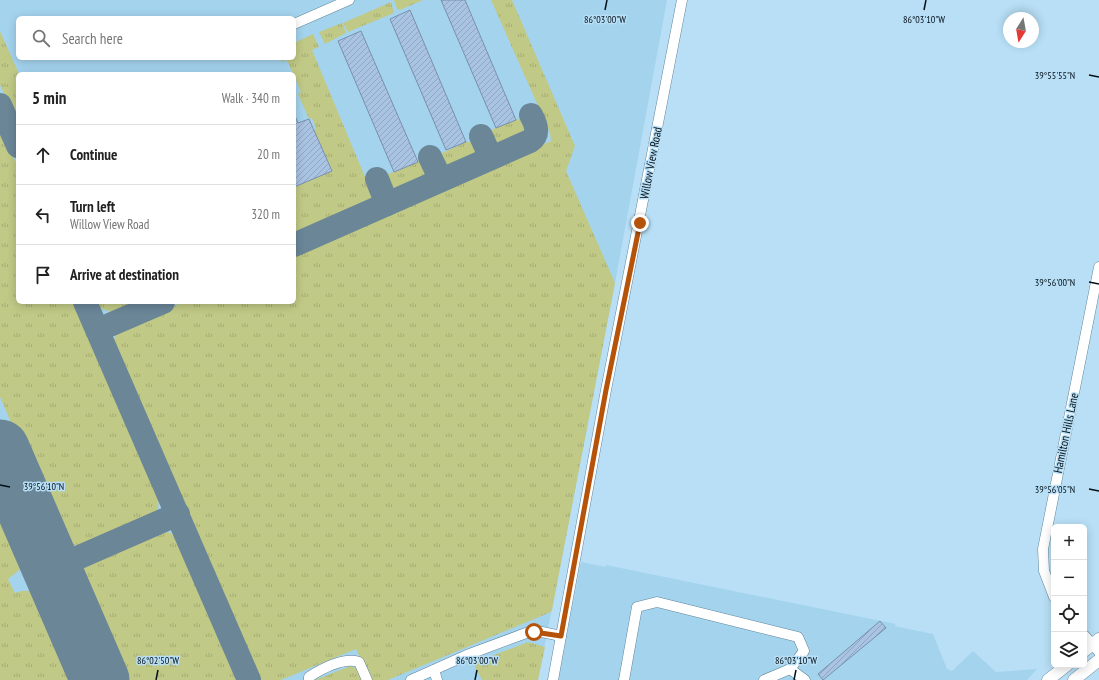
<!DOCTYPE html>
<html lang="en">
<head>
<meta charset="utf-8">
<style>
  body { margin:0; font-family:"PT Sans Narrow",sans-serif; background:#f6f6f6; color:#222 }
  .controls { position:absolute; right:12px; bottom:12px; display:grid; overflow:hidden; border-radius:6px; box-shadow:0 2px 10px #0003 }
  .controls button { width:36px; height:36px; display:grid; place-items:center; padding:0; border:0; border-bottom:1px solid #e0e0e0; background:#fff; color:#222; font:20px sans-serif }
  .compass { position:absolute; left:1003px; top:12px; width:36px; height:36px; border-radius:50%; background:#fff; box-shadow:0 2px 10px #0003; rotate:191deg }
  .stop { position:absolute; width:12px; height:12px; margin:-9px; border:3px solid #b45309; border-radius:50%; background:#fff }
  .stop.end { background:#b45309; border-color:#fff; box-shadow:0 1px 4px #0008 }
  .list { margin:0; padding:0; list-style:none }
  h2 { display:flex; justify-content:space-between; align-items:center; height:52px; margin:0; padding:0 16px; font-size:17px }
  h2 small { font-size:13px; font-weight:400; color:#767676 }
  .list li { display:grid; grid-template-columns:26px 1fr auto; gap:12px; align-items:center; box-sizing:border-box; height:60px; padding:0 16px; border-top:1px solid #e0e0e0 }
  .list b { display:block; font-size:15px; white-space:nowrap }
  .list p { margin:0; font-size:13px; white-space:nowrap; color:#767676 }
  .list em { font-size:13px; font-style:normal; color:#767676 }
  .icon { flex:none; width:22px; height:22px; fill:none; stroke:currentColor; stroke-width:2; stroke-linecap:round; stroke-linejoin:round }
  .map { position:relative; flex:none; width:1099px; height:680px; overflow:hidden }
  .search { position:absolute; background:#fff; box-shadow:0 2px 10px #0003; left:16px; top:16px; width:280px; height:44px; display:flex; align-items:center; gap:10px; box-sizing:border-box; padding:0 14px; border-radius:6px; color:#767676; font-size:15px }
  .panel { position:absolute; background:#fff; box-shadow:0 2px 10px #0003; left:16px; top:72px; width:280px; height:232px; border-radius:6px }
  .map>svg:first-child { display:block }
  .built { fill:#a4d3ee; fill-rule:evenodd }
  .grass { fill:url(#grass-tufts) }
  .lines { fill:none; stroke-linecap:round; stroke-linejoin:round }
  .taxiway { stroke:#6a8697; stroke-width:24 }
  .runway { stroke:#6a8697; stroke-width:59 }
  .building { fill:url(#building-hatch); stroke:#7890ad }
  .minor-casing { stroke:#60859a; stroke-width:11 }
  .major-casing { stroke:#60859a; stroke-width:13 }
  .minor { stroke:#fff; stroke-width:10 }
  .major { stroke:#fff; stroke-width:12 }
  .route { stroke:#b45309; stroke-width:5 }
  .ticks { fill:none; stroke:#031018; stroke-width:1.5 }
  .labels { text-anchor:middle; stroke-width:3; stroke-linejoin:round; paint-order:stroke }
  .street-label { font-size:12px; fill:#031018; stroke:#b8dff6 }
  .ticks-label { font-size:10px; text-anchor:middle; fill:#031018; stroke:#b8dff6; stroke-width:3; stroke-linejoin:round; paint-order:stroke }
</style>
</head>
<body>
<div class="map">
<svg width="1099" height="680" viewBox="0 0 1099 680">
  <defs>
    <pattern id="grass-tufts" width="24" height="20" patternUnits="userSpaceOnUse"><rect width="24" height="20" fill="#c1c986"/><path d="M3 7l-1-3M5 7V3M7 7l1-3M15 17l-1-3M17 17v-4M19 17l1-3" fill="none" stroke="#a4ac73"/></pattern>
    <pattern id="building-hatch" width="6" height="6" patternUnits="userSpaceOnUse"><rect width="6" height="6" fill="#a9c3e2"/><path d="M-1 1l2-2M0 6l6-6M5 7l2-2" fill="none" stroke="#90a6c1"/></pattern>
  </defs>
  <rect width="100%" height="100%" fill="#b8dff6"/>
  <!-- built -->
  <g class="built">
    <path d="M0 0H667L615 283 538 680H0ZM18 18H294V58H18ZM18 74H294V302H18Z"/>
    <polygon points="581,562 606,567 606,565 896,624 894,626 933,634 947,669 952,671 973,651 996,672 1037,669 1027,680 558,680"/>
  </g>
  <!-- grass -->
  <g class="grass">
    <polygon points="394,0 423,0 400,10 397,9"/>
    <polygon points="491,0 512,0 575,146 566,171 615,283 552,610 551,612 388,680 370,680 356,649 281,680 258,680 114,348 114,339 120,330 183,302 294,302 294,253 551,141 550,133"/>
    <polygon points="391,2 394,13 348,32 343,23"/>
    <polygon points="342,23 346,33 325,44 319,32"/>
    <polygon points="0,31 19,74 18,126 0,85"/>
    <polygon points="313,34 319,47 312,50 373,196 370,202 294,235 294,187 332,171 313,131 316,129 312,118 309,119 298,94 301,92 287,60 282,62 279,58 294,58 294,43"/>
    <polygon points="518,119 524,120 527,128 524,135 500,145 493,144 490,134 493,129"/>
    <polygon points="0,126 18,168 18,302 76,302 159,494 158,509 151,517 81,546 72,545 60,537 0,397"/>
    <polygon points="466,142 474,142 478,150 476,155 450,167 443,165 439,157 440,154"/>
    <path d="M419 161C426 163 429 171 427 177L397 190 391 189 387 181 388 174Z"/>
    <polygon points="95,302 136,302 115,313 102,309"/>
    <path d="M0 499 24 554 22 568 8 579 15 593C26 589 34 590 43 598L79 680H0Z"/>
    <polygon points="160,531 171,533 181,542 240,680 122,680 81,584 82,570 90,561"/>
    <polygon points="528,642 545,647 538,680 482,680 473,663"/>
    <polygon points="350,666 356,668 362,680 315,680"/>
  </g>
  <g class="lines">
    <!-- taxiway -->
    <g class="taxiway">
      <polyline points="0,105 18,146"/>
      <polyline points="481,136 491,158"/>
      <polyline points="430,157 441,180"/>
      <polyline points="377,179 387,204"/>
      <path d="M294 245 530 141C540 134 536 124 531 115"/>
      <polyline points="85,302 249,680"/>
      <polyline points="98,330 163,302"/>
      <polyline points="52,569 178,514"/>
    </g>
    <!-- runway -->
    <polyline class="runway" points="0,449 100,680"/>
  </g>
  <!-- building -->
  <g class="building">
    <polygon points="441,0 465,0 516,120 496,128"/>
    <polygon points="410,10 466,142 446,150 390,19"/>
    <polygon points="361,31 418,162 394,172 338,41"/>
    <polygon points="294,114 298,123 309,119 332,171 294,187"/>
    <polygon points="880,621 886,628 823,680 818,674"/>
  </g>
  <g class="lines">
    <!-- minor casing -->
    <g class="minor-casing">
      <g id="minor">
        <polyline points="294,24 349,0"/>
        <polyline points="1054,597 1044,571 1043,549 1099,267"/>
        <polyline points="1084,635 1099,652"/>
        <polyline points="790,669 805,680"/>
        <polyline points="434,670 437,680"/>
        <path d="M309 680V677C323 668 343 657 359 662L367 680"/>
        <polyline points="411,680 467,655 526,633 542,632 561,636"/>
        <polyline points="553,680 606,390 682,0"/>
        <polyline points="624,680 637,607 657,602 798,637 804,651 790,669 764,680"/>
      </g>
    </g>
    <!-- major casing -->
    <g class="major-casing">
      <g id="major">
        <polyline points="1084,651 1099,639"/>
        <polyline points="1048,680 1067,665"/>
        <polyline points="1074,680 1099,660"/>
      </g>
    </g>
    <!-- minor -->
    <use href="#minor" class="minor"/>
    <!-- major -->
    <use href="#major" class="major"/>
  </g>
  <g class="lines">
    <!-- route -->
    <polyline class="route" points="534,632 561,636 606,390 640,223"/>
  </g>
  <!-- ticks -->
  <path class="ticks" d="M605 10 607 0M924 10 926 0M1089 75 1099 77M1089 282 1099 284M0 485 10 487M1089 489 1099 491M156 680 158 670M475 680 477 670M794 680 796 670"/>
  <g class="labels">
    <!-- street labels -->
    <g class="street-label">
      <text transform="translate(651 163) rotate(-79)" y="4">Willow View Road</text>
      <text transform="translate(1066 433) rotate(-78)" y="4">Hamilton Hills Lane</text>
    </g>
  </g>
  <g class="ticks-label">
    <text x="605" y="23">86°03'00"W</text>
    <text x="924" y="23">86°03'10"W</text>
    <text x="1055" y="79">39°55'55"N</text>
    <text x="1055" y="286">39°56'00"N</text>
    <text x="44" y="490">39°56'10"N</text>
    <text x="1055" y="493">39°56'05"N</text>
    <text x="158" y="664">86°02'50"W</text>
    <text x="477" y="664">86°03'00"W</text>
    <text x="796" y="664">86°03'10"W</text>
  </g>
</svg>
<div class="controls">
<button>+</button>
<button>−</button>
<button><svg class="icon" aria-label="locate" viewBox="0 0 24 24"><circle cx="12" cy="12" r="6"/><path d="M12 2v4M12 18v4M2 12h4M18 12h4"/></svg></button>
<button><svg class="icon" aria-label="layers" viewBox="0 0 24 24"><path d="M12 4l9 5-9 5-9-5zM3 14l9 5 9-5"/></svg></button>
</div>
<svg class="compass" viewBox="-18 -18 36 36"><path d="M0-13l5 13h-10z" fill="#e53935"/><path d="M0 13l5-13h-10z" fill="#767676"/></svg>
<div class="stop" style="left:534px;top:632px"></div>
<div class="stop end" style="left:640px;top:223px"></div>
<div class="search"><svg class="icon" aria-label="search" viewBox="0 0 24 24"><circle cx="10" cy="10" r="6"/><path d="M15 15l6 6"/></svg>Search here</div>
<section class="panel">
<h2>5 min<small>Walk · 340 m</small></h2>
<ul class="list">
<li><svg class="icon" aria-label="ahead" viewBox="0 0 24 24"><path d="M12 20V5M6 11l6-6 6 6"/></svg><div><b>Continue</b></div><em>20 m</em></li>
<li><svg class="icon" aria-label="left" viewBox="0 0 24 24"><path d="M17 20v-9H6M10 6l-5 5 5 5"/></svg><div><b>Turn left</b><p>Willow View Road</p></div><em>320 m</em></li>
<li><svg class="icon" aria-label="arrive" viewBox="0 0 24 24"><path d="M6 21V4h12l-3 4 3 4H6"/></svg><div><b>Arrive at destination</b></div></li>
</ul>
</section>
</div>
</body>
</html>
